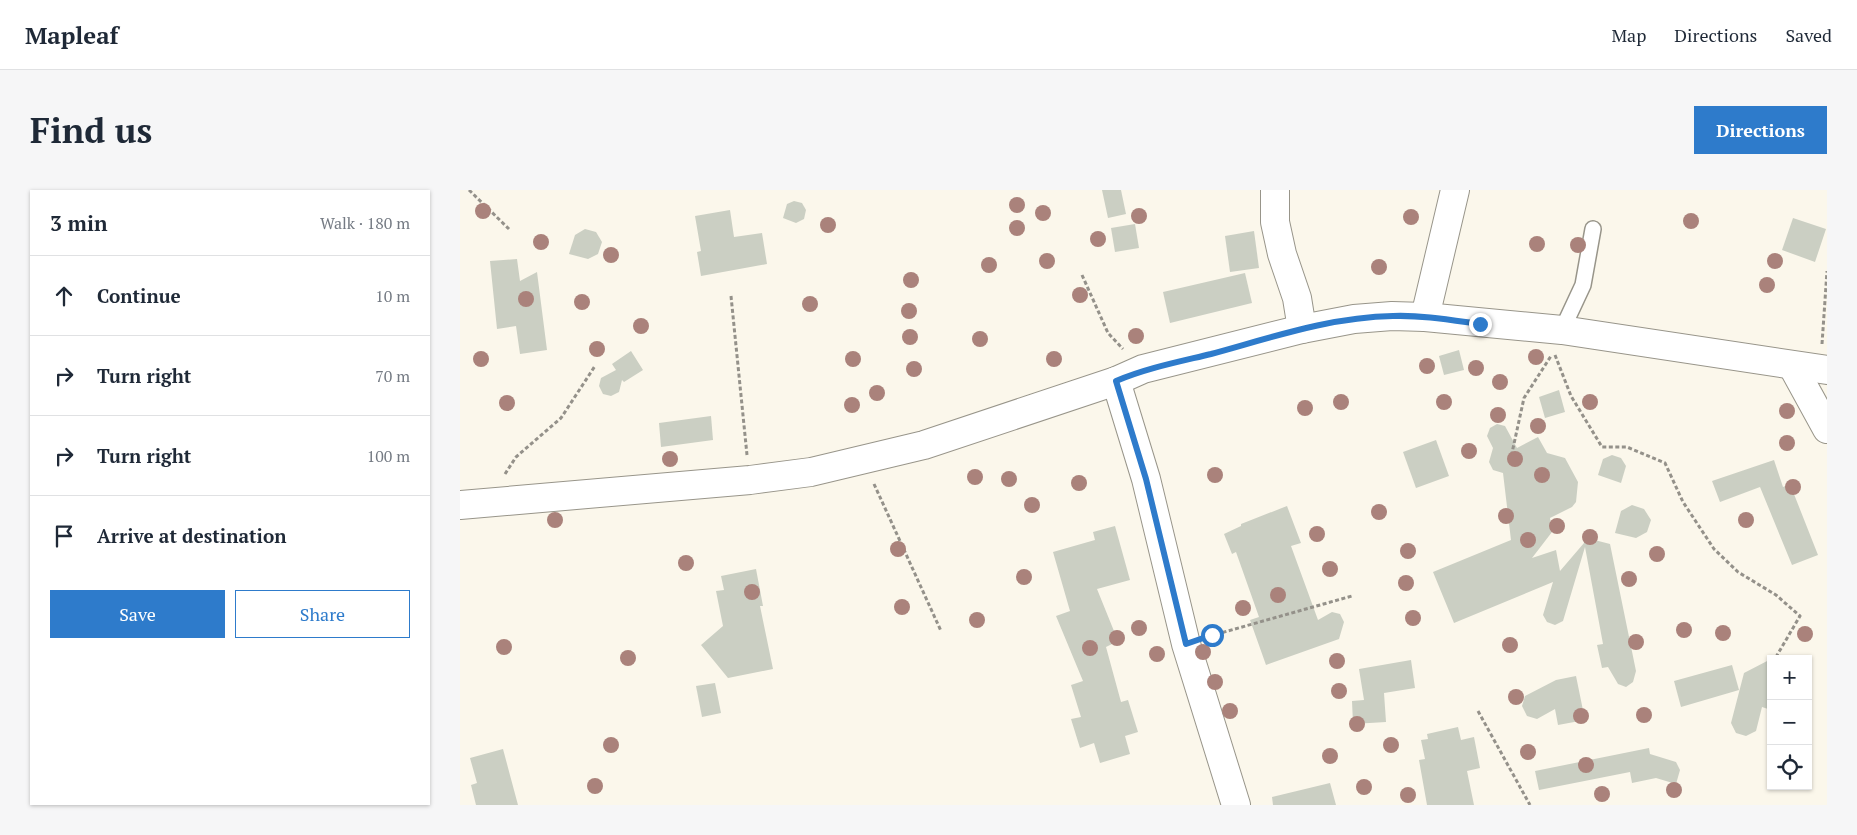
<!DOCTYPE html>
<html lang="en">
<head>
<meta charset="utf-8">
<style>
  body { margin:0; font-family:"PT Serif",serif; background:#f6f6f7; color:#1f2937 }
  .controls { position:absolute; right:15px; bottom:15px; display:grid; overflow:hidden; border-radius:0px; box-shadow:0 1px 4px #0004 }
  .controls button { width:45px; height:45px; display:grid; place-items:center; padding:0; border:0; border-bottom:1px solid #e0e1e3; background:#fff; color:#1f2937; font:25px sans-serif }
  .stop { position:absolute; width:15px; height:15px; margin:-11px; border:4px solid #2e7bcb; border-radius:50%; background:#fff }
  .stop.end { background:#2e7bcb; border-color:#fff; box-shadow:0 1px 5px #0008 }
  .list { margin:0; padding:0; list-style:none }
  h2 { display:flex; justify-content:space-between; align-items:center; height:65px; margin:0; padding:0 20px; font-size:21px }
  h2 small { font-size:16px; font-weight:400; color:#747a83 }
  .list li { display:grid; grid-template-columns:32px 1fr auto; gap:15px; align-items:center; box-sizing:border-box; height:80px; padding:0 20px; border-top:1px solid #e0e1e3 }
  .list b { display:block; font-size:19px; white-space:nowrap }
  .list em { font-size:16px; font-style:normal; color:#747a83 }
  .actions { display:flex; gap:10px; padding:15px 20px }
  .actions a { flex:1; padding:11px 0; border:1px solid #2e7bcb; border-radius:0px; text-align:center; font-size:18px; color:#2e7bcb }
  .actions .main { background:#2e7bcb; color:#fff }
  .icon { flex:none; width:28px; height:28px; fill:none; stroke:currentColor; stroke-width:2; stroke-linecap:round; stroke-linejoin:round }
  .map { position:relative; flex:none; width:1367px; height:615px; overflow:hidden; border-radius:0px }
  header { display:flex; align-items:center; gap:30px; box-sizing:border-box; height:70px; padding:0 25px; background:#fff; border-bottom:1px solid #e0e1e3 }
  header strong { font-size:24px }
  nav { display:flex; gap:28px; margin-inline-start:auto; font-size:18px }
  .intro { display:flex; align-items:center; justify-content:space-between; box-sizing:border-box; height:120px; padding:0 30px }
  h1 { margin:0; font-size:35px }
  .button { padding:12px 22px; border-radius:0px; background:#2e7bcb; color:#fff; font-size:18px; font-weight:700 }
  main { display:flex; gap:30px; padding:0 30px }
  aside { flex:1; background:#fff; border-radius:0px; box-shadow:0 1px 4px #0004 }
  .map>svg:first-child { display:block }
  .building { fill:#cbcfc3 }
  .lines { fill:none; stroke-linecap:round; stroke-linejoin:round }
  .service-casing { stroke:#98958a; stroke-width:18 }
  .minor-casing { stroke:#98958a; stroke-width:30 }
  .path { stroke:#94918a; stroke-width:3; stroke-dasharray:4 2.5; stroke-linecap:butt }
  .service { stroke:#fff; stroke-width:15 }
  .minor { stroke:#fff; stroke-width:28 }
  .tree { fill:#aa827b }
  .route { stroke:#2e7bcb; stroke-width:6 }
</style>
</head>
<body>
<header>
<strong>Mapleaf</strong>
<nav><a>Map</a><a>Directions</a><a>Saved</a></nav>
</header>
<div class="intro"><h1>Find us</h1><a class="button">Directions</a></div>
<main>
<aside>
<h2>3 min<small>Walk · 180 m</small></h2>
<ul class="list">
<li><svg class="icon" aria-label="ahead" viewBox="0 0 24 24"><path d="M12 20V5M6 11l6-6 6 6"/></svg><div><b>Continue</b></div><em>10 m</em></li>
<li><svg class="icon" aria-label="right" viewBox="0 0 24 24"><path d="M7 20v-9h11M14 6l5 5-5 5"/></svg><div><b>Turn right</b></div><em>70 m</em></li>
<li><svg class="icon" aria-label="right" viewBox="0 0 24 24"><path d="M7 20v-9h11M14 6l5 5-5 5"/></svg><div><b>Turn right</b></div><em>100 m</em></li>
<li><svg class="icon" aria-label="arrive" viewBox="0 0 24 24"><path d="M6 21V4h12l-3 4 3 4H6"/></svg><div><b>Arrive at destination</b></div></li>
</ul>
<div class="actions"><a class="main">Save</a><a>Share</a></div>
</aside>
<div class="map">
<svg width="1367" height="615" viewBox="0 0 1367 615">
  <rect width="100%" height="100%" fill="#fbf7eb"/>
  <!-- building -->
  <g class="building">
    <polygon points="642,0 661,0 666,24 648,28"/>
    <polygon points="334,11 342,13 346,20 344,29 336,33 323,28 327,14"/>
    <polygon points="270,20 274,47 302,43 307,74 241,86 237,62 241,61 235,26"/>
    <polygon points="1333,28 1366,39 1355,72 1322,60"/>
    <polygon points="675,34 679,58 655,62 651,38"/>
    <polygon points="125,39 136,42 142,52 138,64 128,69 109,64 115,45"/>
    <polygon points="794,41 799,78 770,82 765,46"/>
    <polygon points="57,69 60,91 77,82 87,160 60,164 56,136 37,139 30,71"/>
    <polygon points="785,83 792,113 710,133 703,102"/>
    <polygon points="999,160 1004,180 984,185 979,166"/>
    <polygon points="171,161 183,180 164,192 162,190 159,202 151,206 143,204 139,196 141,188 156,180 152,174"/>
    <polygon points="1099,200 1105,222 1085,228 1079,207"/>
    <polygon points="251,226 253,250 201,257 199,233"/>
    <polygon points="1037,234 1045,236 1057,258 1078,247 1087,263 1105,268 1118,292 1116,312 1112,317 1090,328 1092,342 1072,368 1096,360 1100,381 1124,353 1123,347 1150,354 1176,481 1173,492 1166,497 1158,494 1148,477 1142,478 1137,455 1143,454 1125,357 1103,431 1095,435 1087,432 1083,425 1093,392 994,433 973,382 1051,350 1043,283 1033,280 1029,272 1033,258 1027,246 1030,238"/>
    <polygon points="976,250 989,286 956,298 943,262"/>
    <polygon points="1152,265 1161,268 1166,276 1161,293 1138,285 1143,269"/>
    <polygon points="1314,270 1323,297 1330,294 1358,365 1332,375 1300,297 1260,312 1252,291"/>
    <polygon points="1172,315 1184,319 1191,330 1187,342 1176,348 1155,343 1161,321"/>
    <polygon points="827,316 841,353 831,356 858,430 872,422 880,424 884,432 879,449 806,475 790,430 799,427 776,362 772,364 764,344 781,336 781,334"/>
    <polygon points="655,336 670,390 637,399 658,451 646,457 661,512 668,510 678,542 665,546 670,564 640,573 634,553 620,558 611,529 621,527 611,495 623,491 596,426 610,421 593,362 635,350 633,342"/>
    <polygon points="296,379 303,416 300,416 313,479 268,488 241,455 263,436 256,401 264,400 261,386"/>
    <polygon points="1311,469 1311,520 1302,517 1296,541 1286,546 1276,543 1271,533 1284,483"/>
    <polygon points="951,470 955,498 924,503 926,532 893,534 892,511 904,510 899,479"/>
    <polygon points="1272,475 1279,500 1221,517 1214,491"/>
    <polygon points="1116,486 1125,530 1098,535 1095,519 1077,529 1067,526 1062,516 1065,506 1096,490"/>
    <polygon points="255,493 261,523 242,527 236,496"/>
    <polygon points="998,537 1001,550 1014,547 1020,578 1007,581 1014,615 967,615 959,570 965,569 961,550 968,549 967,544"/>
    <polygon points="1189,558 1190,564 1216,572 1220,580 1216,594 1196,588 1172,593 1170,582 1079,600 1075,581"/>
    <polygon points="43,559 58,615 16,615 11,595 17,593 10,568"/>
    <polygon points="870,593 876,615 813,615 812,607"/>
  </g>
  <g class="lines">
    <!-- service casing -->
    <g class="service-casing">
      <polyline id="service" points="1102,140 1123,95 1133,39"/>
    </g>
    <!-- minor casing -->
    <g class="minor-casing">
      <g id="minor">
        <polyline points="815,0 815,32 822,64 837,108 842,139"/>
        <polyline points="965,127 995,0"/>
        <polyline points="1333,177 1367,239"/>
        <polyline points="656,191 686,289 726,454 776,615"/>
        <polyline points="0,315 290,290 351,282 464,255 656,191 683,179 842,139 894,129 932,126 965,127 1102,140 1367,180"/>
      </g>
    </g>
    <!-- path -->
    <g class="path">
      <polyline points="9,0 49,39"/>
      <polyline points="622,85 648,143 663,159"/>
      <polyline points="271,106 287,265"/>
      <polyline points="1362,154 1367,81"/>
      <polyline points="1095,165 1111,206 1142,257 1167,257 1205,273 1223,312 1254,359 1278,382 1316,405 1340,426 1316,467"/>
      <polyline points="1050,272 1064,208 1091,166"/>
      <polyline points="45,284 56,267 101,228 135,176"/>
      <polyline points="414,294 481,441"/>
      <polyline points="750,446 892,406"/>
      <polyline points="1018,521 1070,615"/>
    </g>
    <!-- service -->
    <use href="#service" class="service"/>
    <!-- minor -->
    <use href="#minor" class="minor"/>
  </g>
  <!-- trees -->
  <g class="tree">
    <circle cx="557" cy="15" r="8"/>
    <circle cx="23" cy="21" r="8"/>
    <circle cx="583" cy="23" r="8"/>
    <circle cx="679" cy="26" r="8"/>
    <circle cx="951" cy="27" r="8"/>
    <circle cx="1231" cy="31" r="8"/>
    <circle cx="368" cy="35" r="8"/>
    <circle cx="557" cy="38" r="8"/>
    <circle cx="638" cy="49" r="8"/>
    <circle cx="81" cy="52" r="8"/>
    <circle cx="1077" cy="54" r="8"/>
    <circle cx="1118" cy="55" r="8"/>
    <circle cx="151" cy="65" r="8"/>
    <circle cx="587" cy="71" r="8"/>
    <circle cx="1315" cy="71" r="8"/>
    <circle cx="529" cy="75" r="8"/>
    <circle cx="919" cy="77" r="8"/>
    <circle cx="451" cy="90" r="8"/>
    <circle cx="1307" cy="95" r="8"/>
    <circle cx="620" cy="105" r="8"/>
    <circle cx="66" cy="109" r="8"/>
    <circle cx="122" cy="112" r="8"/>
    <circle cx="350" cy="114" r="8"/>
    <circle cx="449" cy="121" r="8"/>
    <circle cx="181" cy="136" r="8"/>
    <circle cx="676" cy="146" r="8"/>
    <circle cx="450" cy="147" r="8"/>
    <circle cx="520" cy="149" r="8"/>
    <circle cx="137" cy="159" r="8"/>
    <circle cx="1076" cy="167" r="8"/>
    <circle cx="21" cy="169" r="8"/>
    <circle cx="393" cy="169" r="8"/>
    <circle cx="594" cy="169" r="8"/>
    <circle cx="967" cy="176" r="8"/>
    <circle cx="1016" cy="178" r="8"/>
    <circle cx="454" cy="179" r="8"/>
    <circle cx="1040" cy="192" r="8"/>
    <circle cx="417" cy="203" r="8"/>
    <circle cx="881" cy="212" r="8"/>
    <circle cx="984" cy="212" r="8"/>
    <circle cx="1130" cy="212" r="8"/>
    <circle cx="47" cy="213" r="8"/>
    <circle cx="392" cy="215" r="8"/>
    <circle cx="845" cy="218" r="8"/>
    <circle cx="1327" cy="221" r="8"/>
    <circle cx="1038" cy="225" r="8"/>
    <circle cx="1078" cy="236" r="8"/>
    <circle cx="1327" cy="253" r="8"/>
    <circle cx="1009" cy="261" r="8"/>
    <circle cx="210" cy="269" r="8"/>
    <circle cx="1055" cy="269" r="8"/>
    <circle cx="755" cy="285" r="8"/>
    <circle cx="1082" cy="285" r="8"/>
    <circle cx="515" cy="287" r="8"/>
    <circle cx="549" cy="289" r="8"/>
    <circle cx="619" cy="293" r="8"/>
    <circle cx="1333" cy="297" r="8"/>
    <circle cx="572" cy="315" r="8"/>
    <circle cx="919" cy="322" r="8"/>
    <circle cx="1046" cy="326" r="8"/>
    <circle cx="95" cy="330" r="8"/>
    <circle cx="1286" cy="330" r="8"/>
    <circle cx="1097" cy="336" r="8"/>
    <circle cx="857" cy="344" r="8"/>
    <circle cx="1130" cy="347" r="8"/>
    <circle cx="1068" cy="350" r="8"/>
    <circle cx="438" cy="359" r="8"/>
    <circle cx="948" cy="361" r="8"/>
    <circle cx="1197" cy="364" r="8"/>
    <circle cx="226" cy="373" r="8"/>
    <circle cx="870" cy="379" r="8"/>
    <circle cx="564" cy="387" r="8"/>
    <circle cx="1169" cy="389" r="8"/>
    <circle cx="946" cy="393" r="8"/>
    <circle cx="292" cy="402" r="8"/>
    <circle cx="818" cy="405" r="8"/>
    <circle cx="442" cy="417" r="8"/>
    <circle cx="783" cy="418" r="8"/>
    <circle cx="953" cy="428" r="8"/>
    <circle cx="517" cy="430" r="8"/>
    <circle cx="679" cy="438" r="8"/>
    <circle cx="1224" cy="440" r="8"/>
    <circle cx="1263" cy="443" r="8"/>
    <circle cx="1345" cy="444" r="8"/>
    <circle cx="657" cy="448" r="8"/>
    <circle cx="1176" cy="452" r="8"/>
    <circle cx="1050" cy="455" r="8"/>
    <circle cx="44" cy="457" r="8"/>
    <circle cx="630" cy="458" r="8"/>
    <circle cx="743" cy="462" r="8"/>
    <circle cx="697" cy="464" r="8"/>
    <circle cx="168" cy="468" r="8"/>
    <circle cx="877" cy="471" r="8"/>
    <circle cx="755" cy="492" r="8"/>
    <circle cx="879" cy="501" r="8"/>
    <circle cx="1056" cy="507" r="8"/>
    <circle cx="770" cy="521" r="8"/>
    <circle cx="1184" cy="525" r="8"/>
    <circle cx="1121" cy="526" r="8"/>
    <circle cx="897" cy="534" r="8"/>
    <circle cx="151" cy="555" r="8"/>
    <circle cx="931" cy="555" r="8"/>
    <circle cx="1068" cy="562" r="8"/>
    <circle cx="870" cy="566" r="8"/>
    <circle cx="1126" cy="575" r="8"/>
    <circle cx="135" cy="596" r="8"/>
    <circle cx="904" cy="597" r="8"/>
    <circle cx="1214" cy="600" r="8"/>
    <circle cx="1142" cy="604" r="8"/>
    <circle cx="948" cy="605" r="8"/>
  </g>
  <g class="lines">
    <!-- route -->
    <path class="route" d="M752 445 726 454 686 289 656 191C687 178 718 172 751 164 810 148 870 127 933 126 962 125 991 130 1020 134"/>
  </g>
</svg>
<div class="controls">
<button>+</button>
<button>−</button>
<button><svg class="icon" aria-label="locate" viewBox="0 0 24 24"><circle cx="12" cy="12" r="6"/><path d="M12 2v4M12 18v4M2 12h4M18 12h4"/></svg></button>
</div>
<div class="stop" style="left:752px;top:445px"></div>
<div class="stop end" style="left:1020px;top:134px"></div>
</div>
</main>
</body>
</html>
